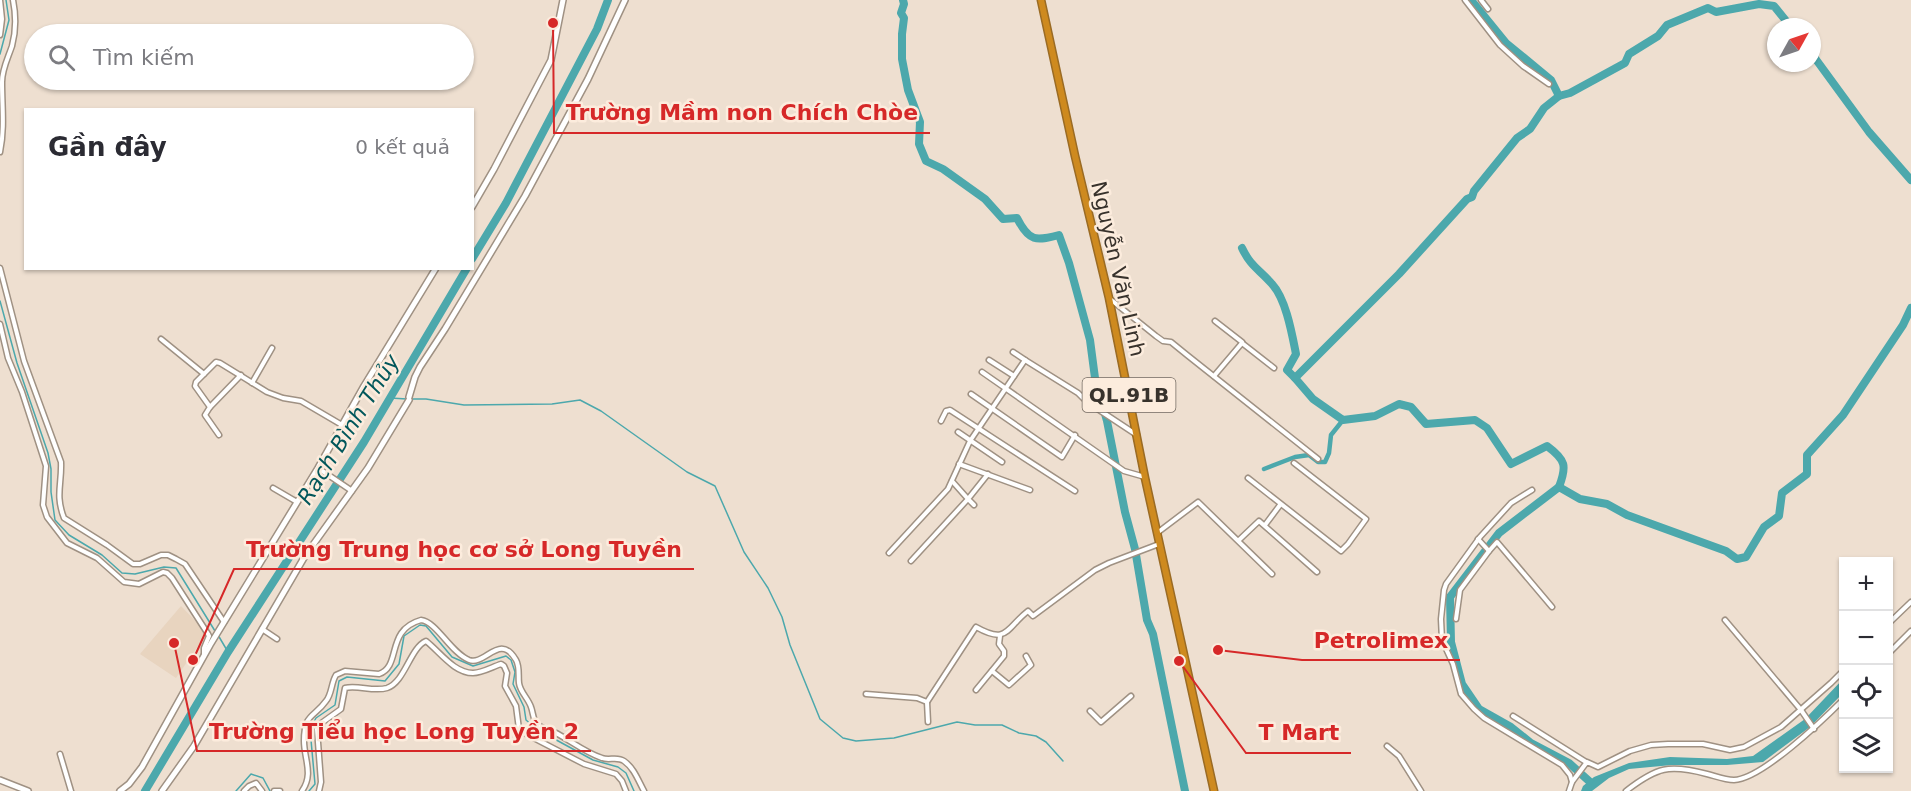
<!DOCTYPE html>
<html lang="vi">
<head>
<meta charset="utf-8">
<style>
  body { margin:0; font-family:"DejaVu Sans",sans-serif; background:#f7f7f7; color:#2b2b33 }
  .controls { position:absolute; right:18px; bottom:18px; display:grid; overflow:hidden; border-radius:0px; box-shadow:0 2px 4px #0004 }
  .controls button { width:54px; height:54px; display:grid; place-items:center; padding:0; border:0; border-bottom:2px solid #e1e1e2; background:#fff; color:#2b2b33; font:30px sans-serif }
  .compass { position:absolute; left:1767px; top:18px; width:54px; height:54px; border-radius:50%; background:#fff; box-shadow:0 2px 4px #0004; rotate:50deg }
  .list { margin:0; padding:0; list-style:none }
  h2 { display:flex; justify-content:space-between; align-items:center; height:78px; margin:0; padding:0 24px; font-size:26px }
  h2 small { font-size:20px; font-weight:400; color:#7c7c81 }
  .icon { flex:none; width:33px; height:33px; fill:none; stroke:currentColor; stroke-width:2; stroke-linecap:round; stroke-linejoin:round }
  .map { position:relative; flex:none; width:1911px; height:791px; overflow:hidden }
  .search { position:absolute; background:#fff; box-shadow:0 2px 4px #0004; left:24px; top:24px; width:450px; height:66px; display:flex; align-items:center; gap:15px; box-sizing:border-box; padding:0 21px; border-radius:33px; color:#7c7c81; font-size:22px }
  .panel { position:absolute; background:#fff; box-shadow:0 2px 4px #0004; left:24px; top:108px; width:450px; height:162px; border-radius:0px }
  .map>svg:first-child { display:block }
  .built { fill:#e8d4bf }
  .water { fill:#4ca8ac }
  .lines { fill:none; stroke-linecap:round; stroke-linejoin:round }
  .stream { stroke:#4ca8ac; stroke-width:1.5 }
  .canal { stroke:#4ca8ac; stroke-width:4.5 }
  .river { stroke:#4ca8ac; stroke-width:8 }
  .street-casing { stroke:#9f9183; stroke-width:7 }
  .secondary-casing { stroke:#9f9183; stroke-width:8 }
  .highway-casing { stroke:#9a6b24; stroke-width:9 }
  .street { stroke:#fff; stroke-width:4 }
  .secondary { stroke:#fff; stroke-width:5 }
  .highway { stroke:#ce8a1f; stroke-width:6 }
  .labels { text-anchor:middle; stroke-width:5; stroke-linejoin:round; paint-order:stroke }
  .shield { fill:#fcecdd; stroke:#736a61; stroke-width:1.5 }
  .shield-label { font-size:20px; font-weight:bold; fill:#38322c }
  .street-label { font-size:21px; fill:#38322c; stroke:#fcecdd }
  .water-label { font-size:22px; font-style:italic; fill:#02575b; stroke:#fcecdd }
  .leader { fill:none; stroke:#d62828; stroke-width:2 }
  .callout-dot { fill:#d62828; stroke:#fcecdd; stroke-width:2 }
  .callout-label { font-size:22px; text-anchor:middle; font-weight:bold; fill:#d62828; stroke:#fcecdd; stroke-width:5; stroke-linejoin:round; paint-order:stroke }
</style>
</head>
<body>
<div class="map">
<svg width="1911" height="791" viewBox="0 0 1911 791">
  <rect width="100%" height="100%" fill="#eedfd0"/>
  <!-- built -->
  <polygon class="built" points="181,606 207,633 176,678 140,654"/>
  <!-- water -->
  <polygon class="water" points="1843,679 1843,693 1810,727 1763,762 1727,765 1672,765 1629,769 1609,778 1592,791 1581,791 1583,786 1594,777 1629,763 1670,757 1727,759 1753,756 1805,719"/>
  <g class="lines">
    <!-- stream -->
    <g class="stream">
      <polyline points="0,54 9,20 6,0"/>
      <polyline points="0,301 17,363 48,453 51,469 51,492 55,520 69,535 102,555 122,573 135,574 164,567 176,568 215,631"/>
      <polyline points="390,398 407,399"/>
      <polyline points="412,399 426,399 464,405 552,404 580,400 601,411 687,472 715,486 744,552 768,588 782,617 790,645 820,719 843,738 856,741 894,738 957,722 975,725 1002,725 1019,733 1036,736 1046,742 1063,761"/>
      <polyline points="218,635 228,652"/>
      <polyline points="236,791 251,774 263,778 270,791"/>
      <polyline points="309,791 315,784 310,729 316,718 335,705 339,681 347,677 385,681 399,664 404,636 420,625 426,626 452,657 473,666 506,656 511,660 515,672 513,684 524,707 526,720 538,730 593,760 618,767 626,773 634,791"/>
    </g>
    <!-- canal -->
    <polyline class="canal" points="1264,469 1295,457 1309,455 1318,462 1325,462 1329,453 1331,435 1343,420"/>
    <!-- river -->
    <g class="river">
      <path d="M903 0 904 4 901 13 904 18 902 34V59L908 90 920 122 919 144 926 161 943 169 985 199 1003 219 1017 218C1029 242 1036 241 1059 235L1069 263 1090 340 1095 378 1107 421 1125 512 1135 549 1147 620 1153 634 1185 791"/>
      <polyline points="1471,0 1506,43 1551,80 1559,96 1570,93 1625,63 1629,54 1658,36 1667,25 1708,8 1716,12 1759,4 1774,6 1791,27"/>
      <polyline points="1812,54 1869,132 1911,180"/>
      <path d="M1559 96 1544 108 1530 129 1517 138 1474 191 1472 197 1467 199 1399 274 1295 378 1313 399 1343 420 1375 416 1399 404 1411 407 1426 424 1475 420 1487 428 1511 464 1547 446C1566 460 1567 466 1559 487"/>
      <path d="M1242 248C1251 267 1259 269 1272 284 1286 299 1292 334 1296 354L1287 370 1295 378"/>
      <polyline points="472,259 506,203 597,29 608,0"/>
      <polyline points="1589,781 1569,763 1531,743 1511,727 1479,709 1462,684 1451,642 1450,597 1499,533 1559,487 1580,499 1607,504 1627,515 1726,551 1737,559 1746,557 1764,527 1779,516 1782,493 1807,474 1807,455 1843,415 1903,325 1911,308"/>
      <polyline points="145,791 228,652 364,442 467,268"/>
    </g>
    <!-- street casing -->
    <g class="street-casing">
      <g id="street">
        <polyline points="1465,0 1500,45 1523,66 1549,84"/>
        <polyline points="1481,0 1488,9"/>
        <polyline points="0,35 2,19 0,0"/>
        <path d="M0 152C5 127 2 107 2 82 2 69 8 58 12 46 16 31 16 15 13 0"/>
        <path d="M0 268 24 361 61 462C62 484 55 495 64 518L107 545 133 564H140L161 555H168L176 559 185 564 224 622"/>
        <polyline points="1110,299 1156,336 1163,341 1171,342 1187,355 1318,459"/>
        <polyline points="1215,321 1242,342"/>
        <polyline points="0,324 8,358 22,392 46,466 43,505 47,517 67,543 97,558 124,582 139,584 163,572 167,573 172,578 208,634 209,636 204,648 204,654"/>
        <polyline points="161,339 204,374"/>
        <polyline points="1013,352 1025,360"/>
        <polyline points="989,360 1014,376"/>
        <polyline points="982,372 1124,471 1145,477"/>
        <polyline points="1214,376 1242,343 1274,368"/>
        <polyline points="252,383 272,348"/>
        <polyline points="1101,387 1131,404"/>
        <polyline points="971,394 1062,457 1075,435"/>
        <polyline points="210,407 241,375"/>
        <polyline points="941,421 946,411 950,410 1075,491"/>
        <polyline points="958,432 1002,462"/>
        <polyline points="219,435 205,415 210,407 195,386 196,382 216,362 220,363 267,392 283,398 301,401 342,425"/>
        <polyline points="959,464 1030,490"/>
        <polyline points="318,468 352,491"/>
        <polyline points="1248,478 1341,551 1348,544 1366,519 1294,463"/>
        <polyline points="273,488 297,502"/>
        <polyline points="1532,490 1511,503 1480,537 1446,584 1444,590 1441,619 1442,640 1453,664 1461,694 1474,709 1484,718 1562,765 1570,775 1572,782"/>
        <polyline points="974,505 968,499 988,474"/>
        <polyline points="1265,525 1280,505"/>
        <polyline points="1157,533 1198,502 1272,574"/>
        <polyline points="1478,539 1489,551 1497,542 1552,607"/>
        <polyline points="1239,540 1259,521 1317,572"/>
        <polyline points="889,553 948,489 970,441 1025,360 1078,393 1087,402 1137,435"/>
        <polyline points="911,561 968,499 952,481"/>
        <polyline points="1456,619 1460,590 1489,551"/>
        <polyline points="1725,620 1801,710 1814,729"/>
        <polyline points="1888,624 1911,602"/>
        <polyline points="262,629 277,639"/>
        <polyline points="1888,654 1911,631"/>
        <polyline points="992,671 1009,685 1031,665 1026,656"/>
        <polyline points="976,690 1004,656 1004,651 999,644 1000,636"/>
        <path d="M866 694 917 698 927 702 976 627C1008 645 1006 628 1028 611L1033 616 1095 570 1109 563 1159 544"/>
        <polyline points="927,702 928,722"/>
        <polyline points="1090,711 1101,722 1131,696"/>
        <polyline points="1513,716 1586,762"/>
        <polyline points="1387,746 1399,756 1421,791"/>
        <polyline points="60,754 71,791"/>
        <polyline points="244,791 249,786 256,783 262,791"/>
        <polyline points="274,791 280,791"/>
        <path d="M302 791C314 774 304 759 304 741 304 713 314 718 326 701 332 694 331 683 336 675L345 671 379 674C402 666 385 630 421 620 437 622 450 652 469 660 485 666 500 632 516 660 520 667 518 675 519 683 520 692 528 698 531 707 533 712 533 720 537 724 541 728 549 730 554 732 570 740 584 752 602 758 609 761 617 756 624 761 634 768 638 780 644 791"/>
        <path d="M319 791 321 782 317 729 320 724 341 709 345 688C358 685 374 692 387 688 405 682 410 648 426 641 440 652 454 673 473 673 482 673 492 667 501 664L504 666 507 673 505 686 516 706 519 729 522 732 584 764 616 774 622 781 626 791"/>
        <polyline points="1569,791 1572,782 1587,762 1598,767 1630,751 1651,745 1668,744 1703,744 1730,750 1744,747 1781,727 1831,683 1844,670"/>
        <path d="M1626 791C1657 767 1669 764 1707 774 1715 776 1725 780 1734 780 1762 779 1824 719 1844 699"/>
      </g>
    </g>
    <!-- secondary casing -->
    <g class="secondary-casing">
      <g id="secondary">
        <polyline points="472,207 494,169 551,60 563,0"/>
        <polyline points="409,397 415,377 420,367 445,329 525,196 588,79 625,0"/>
        <polyline points="0,780 28,791"/>
        <polyline points="120,791 129,784 142,767 210,645 318,468 364,386 436,268"/>
        <polyline points="162,791 194,746 305,556 368,468 409,400"/>
      </g>
    </g>
    <!-- highway casing -->
    <g class="highway-casing">
      <polyline id="highway" points="1041,0 1075,156 1109,298 1145,478 1214,791"/>
    </g>
    <!-- street -->
    <use href="#street" class="street"/>
    <!-- secondary -->
    <use href="#secondary" class="secondary"/>
    <!-- highway -->
    <use href="#highway" class="highway"/>
  </g>
  <g class="labels">
    <!-- shield labels -->
    <rect class="shield" x="1082.5" y="378" width="93" height="34" rx="4.5"/>
    <g class="shield-label">
      <text x="1129" y="402">QL.91B</text>
    </g>
    <!-- street labels -->
    <g class="street-label">
      <text transform="translate(1118 269) rotate(77)" y="7">Nguyễn Văn Linh</text>
    </g>
    <!-- water labels -->
    <g class="water-label">
      <text transform="translate(348 429) rotate(-58)" y="8">Rạch Bình Thủy</text>
    </g>
  </g>
  <!-- callouts -->
  <path class="leader" d="M553 23L554 133H930M193 660L234 569H694M1218 650L1302 660H1460M174 643L197 751H591M1179 661L1246 753H1351"/>
  <g class="callout-dot">
    <circle cx="553" cy="23" r="6"/>
    <circle cx="193" cy="660" r="6"/>
    <circle cx="1218" cy="650" r="6"/>
    <circle cx="174" cy="643" r="6"/>
    <circle cx="1179" cy="661" r="6"/>
  </g>
  <g class="callout-label">
    <text x="742" y="120">Trường Mầm non Chích Chòe</text>
    <text x="464" y="557">Trường Trung học cơ sở Long Tuyền</text>
    <text x="1381" y="648">Petrolimex</text>
    <text x="394" y="739">Trường Tiểu học Long Tuyền 2</text>
    <text x="1299" y="740">T Mart</text>
  </g>
</svg>
<div class="controls">
<button>+</button>
<button>−</button>
<button><svg class="icon" aria-label="locate" viewBox="0 0 24 24"><circle cx="12" cy="12" r="6"/><path d="M12 2v4M12 18v4M2 12h4M18 12h4"/></svg></button>
<button><svg class="icon" aria-label="layers" viewBox="0 0 24 24"><path d="M12 4l9 5-9 5-9-5zM3 14l9 5 9-5"/></svg></button>
</div>
<svg class="compass" viewBox="-18 -18 36 36"><path d="M0-13l5 13h-10z" fill="#e53935"/><path d="M0 13l5-13h-10z" fill="#7c7c81"/></svg>
<div class="search"><svg class="icon" aria-label="search" viewBox="0 0 24 24"><circle cx="10" cy="10" r="6"/><path d="M15 15l6 6"/></svg>Tìm kiếm</div>
<section class="panel">
<h2>Gần đây<small>0 kết quả</small></h2>
<ul class="list">
</ul>
</section>
</div>
</body>
</html>
